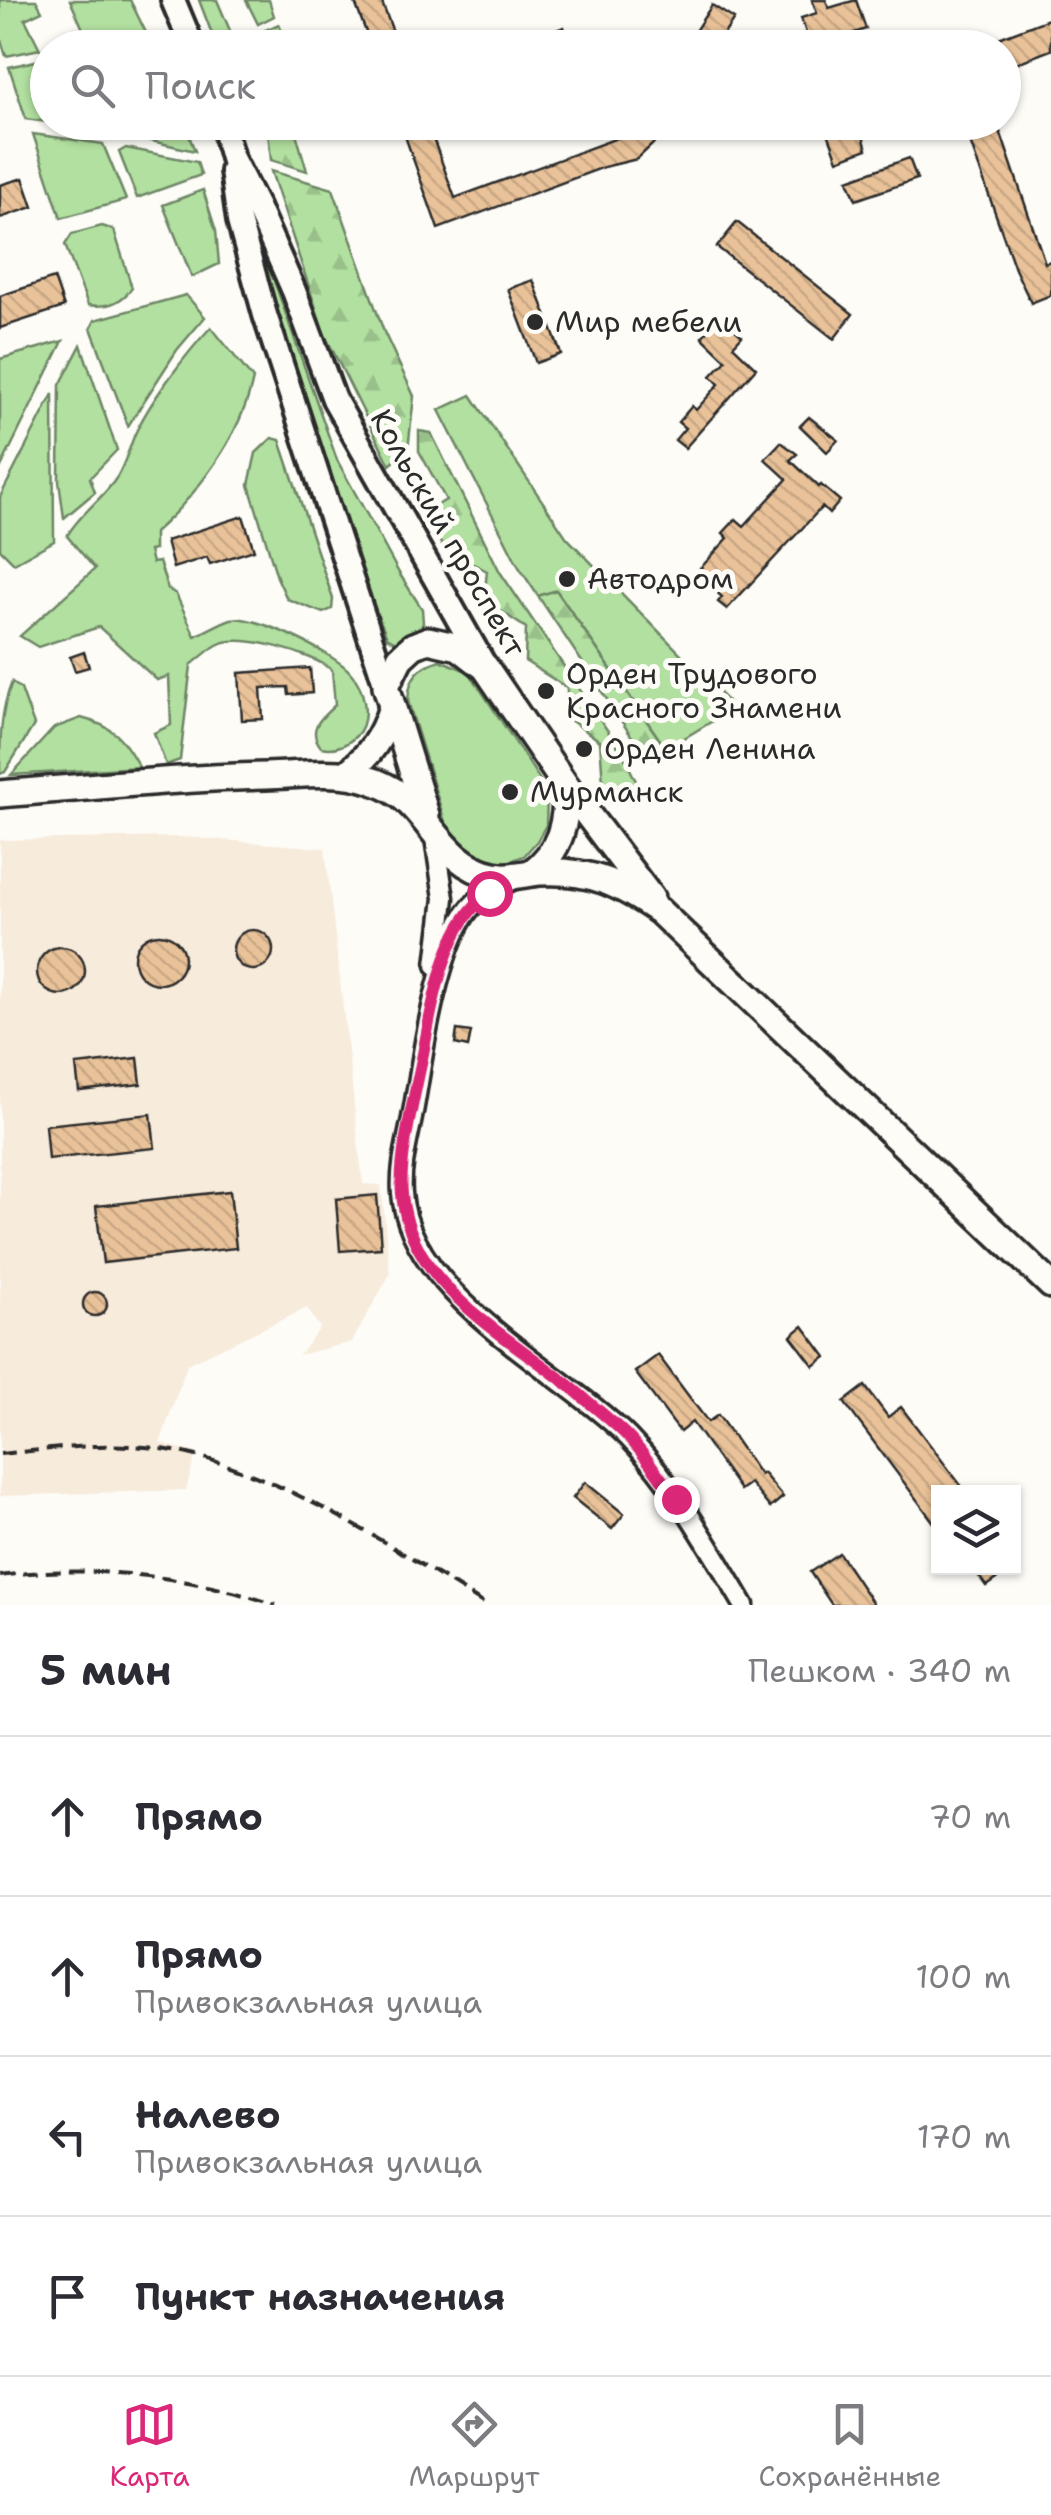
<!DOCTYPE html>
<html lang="ru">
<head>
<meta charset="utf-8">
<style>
  body { margin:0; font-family:"Shantell Sans",sans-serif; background:#f7f7f7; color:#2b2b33 }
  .controls { position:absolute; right:30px; bottom:30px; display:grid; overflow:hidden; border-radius:0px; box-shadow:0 2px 8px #0004 }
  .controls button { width:90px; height:90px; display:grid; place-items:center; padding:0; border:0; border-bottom:2px solid #e1e1e2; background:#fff; color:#2b2b33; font:50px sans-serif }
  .stop { position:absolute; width:30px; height:30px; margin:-22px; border:8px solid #db2777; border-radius:50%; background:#fff }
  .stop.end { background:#db2777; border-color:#fff; box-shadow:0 2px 10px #0008 }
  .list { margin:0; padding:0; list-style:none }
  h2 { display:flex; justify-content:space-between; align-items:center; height:130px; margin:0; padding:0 40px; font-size:42px }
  h2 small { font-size:32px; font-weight:400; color:#7c7c81 }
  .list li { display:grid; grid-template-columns:65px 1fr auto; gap:30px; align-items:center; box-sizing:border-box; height:160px; padding:0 40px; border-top:2px solid #e1e1e2 }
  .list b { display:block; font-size:38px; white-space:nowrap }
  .list p { margin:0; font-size:32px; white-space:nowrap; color:#7c7c81 }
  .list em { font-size:32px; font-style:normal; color:#7c7c81 }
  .icon { flex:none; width:55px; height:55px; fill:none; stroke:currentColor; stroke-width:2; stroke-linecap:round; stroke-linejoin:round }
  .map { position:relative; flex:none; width:1051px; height:1605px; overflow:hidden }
  .search { position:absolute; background:#fff; box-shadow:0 2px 8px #0004; left:30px; right:30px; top:30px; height:110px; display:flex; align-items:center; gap:25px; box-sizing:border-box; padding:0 35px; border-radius:55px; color:#7c7c81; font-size:38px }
  .sheet { height:770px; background:#fff }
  nav { display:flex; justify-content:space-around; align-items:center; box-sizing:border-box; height:140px; border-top:2px solid #e1e1e2; background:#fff; font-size:28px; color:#7c7c81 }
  nav a { display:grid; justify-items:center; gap:5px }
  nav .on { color:#db2777 }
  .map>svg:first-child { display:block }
  .built { fill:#f7ebdb }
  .grass { fill:#b2e0a0; stroke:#6e8666; stroke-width:2.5 }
  .forest { fill:url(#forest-firs); stroke:#6e8666; stroke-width:2.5 }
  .building { fill:url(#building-back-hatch); stroke:#2b2b2b; stroke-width:2.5 }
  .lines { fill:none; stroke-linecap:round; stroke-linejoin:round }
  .minor-casing { stroke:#2b2b2b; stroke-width:25 }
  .major-casing { stroke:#2b2b2b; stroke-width:30 }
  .highway-casing { stroke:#2b2b2b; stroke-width:32 }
  .minor { stroke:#fdfcf7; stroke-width:18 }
  .major { stroke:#fdfcf7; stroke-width:22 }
  .highway { stroke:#fdfcf7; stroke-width:25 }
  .rail { stroke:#2b2b2b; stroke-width:4; stroke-dasharray:15 8; stroke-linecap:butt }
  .route { stroke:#db2777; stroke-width:12 }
  .poi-dot { fill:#2b2b2b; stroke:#fdfcf7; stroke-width:4 }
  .labels { text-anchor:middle; stroke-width:10; stroke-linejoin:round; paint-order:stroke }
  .poi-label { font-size:30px; fill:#2b2b2b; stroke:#fdfcf7; text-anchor:start }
  .street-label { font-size:30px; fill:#2b2b2b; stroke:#fdfcf7 }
</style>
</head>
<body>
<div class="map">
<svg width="1051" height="1605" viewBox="0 0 1051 1605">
  <defs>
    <pattern id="forest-firs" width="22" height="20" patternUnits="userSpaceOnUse" patternTransform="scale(2.5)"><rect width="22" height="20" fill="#b2e0a0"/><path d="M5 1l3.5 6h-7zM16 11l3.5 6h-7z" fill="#99c08a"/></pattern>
    <pattern id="building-back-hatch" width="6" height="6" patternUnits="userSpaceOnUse" patternTransform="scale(2.5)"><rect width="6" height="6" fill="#e9c299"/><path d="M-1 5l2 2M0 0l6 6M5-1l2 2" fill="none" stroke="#c8a784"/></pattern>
  </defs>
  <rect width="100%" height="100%" fill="#fdfcf7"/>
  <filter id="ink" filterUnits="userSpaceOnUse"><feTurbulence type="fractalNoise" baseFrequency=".01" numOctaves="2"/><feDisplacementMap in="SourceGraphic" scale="20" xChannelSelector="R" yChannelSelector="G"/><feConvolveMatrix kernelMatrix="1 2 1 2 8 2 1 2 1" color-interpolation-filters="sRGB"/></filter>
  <g filter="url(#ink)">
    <!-- built -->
    <polygon class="built" points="182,837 325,848 363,1184 381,1185 390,1274 352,1342 299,1355 320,1328 307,1308 187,1364 160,1443 196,1453 186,1490 0,1496 0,840"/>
    <!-- grass -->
    <g class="grass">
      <polygon points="0,0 36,0 42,11 25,19 40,49 6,56 0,37"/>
      <polygon points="70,0 130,0 153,47 91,47"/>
      <polygon points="199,0 217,0 237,47 217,47"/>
      <polygon points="44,59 47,67 47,122 26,119 9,67"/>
      <polygon points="108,123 184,123 195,151 112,132"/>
      <polygon points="33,134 103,144 126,200 61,218"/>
      <polygon points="126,148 197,162 201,175 137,198 119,152"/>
      <polygon points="203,190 216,231 219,264 192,277 163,205"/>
      <polygon points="243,192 337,460 399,573 422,609 423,623 417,634 405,641 394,641 387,637 368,592 258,264"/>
      <path d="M102 226 114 230 132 288C121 303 106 308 88 305L65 245 72 234Z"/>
      <polygon points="186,295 205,317 177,350 128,426 91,328 95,320"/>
      <path d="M211 327 253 379C241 436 197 495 154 533V550L149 551 152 563 159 562 168 589 176 594 195 636C207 631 219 623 231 619 253 613 335 654 350 672 364 687 372 719 356 736 346 746 334 750 321 747 306 728 322 718 335 705L332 670C313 654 241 632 217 645 208 650 199 659 191 665L180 760 166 765 154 733 171 725 169 676 157 680 99 627 38 647 20 636 95 569 67 536C80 513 103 499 117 477 125 463 129 449 135 434 150 401 186 354 211 327Z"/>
      <polygon points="63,341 0,469 0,359"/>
      <polygon points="81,345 117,450 90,478 95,492 64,518 59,481 60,385"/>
      <polygon points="53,394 54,541 14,563 0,549 0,497"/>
      <polygon points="471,395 567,538 734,708 666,749 557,591 538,596 519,567 439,410"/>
      <polygon points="272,438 280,440 333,599 332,609 323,613 287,599 277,577 249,485 256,453"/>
      <path d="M440 660 469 672 542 783 547 799 546 825 537 841 524 856 505 863 484 862 468 857 449 835 408 701C409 677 418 667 440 660Z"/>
      <path d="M12 682 21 689 34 725 5 772 0 774C0 742 0 711 12 682Z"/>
      <path d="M81 718C114 726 123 738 139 767L11 775 54 728Z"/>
    </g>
    <!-- forest -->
    <g class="forest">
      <polygon points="246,0 269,0 274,16 258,24"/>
      <polygon points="279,24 287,47 262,47 261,32"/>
      <polygon points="267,123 293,123 307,171 271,160"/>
      <polygon points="271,171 333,189 384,332 414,396 408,450 390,465 324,333"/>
      <polygon points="419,431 431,433 500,572 620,749 637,783 632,795 603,783 600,741 566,717 567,688 525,661 526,628 484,600 487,571 444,549 424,513 446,500 419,451"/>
      <polygon points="556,590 666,749 660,763 644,755 538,596"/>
    </g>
    <!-- building -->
    <g class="building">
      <polygon points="354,0 381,0 399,48 372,48"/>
      <polygon points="812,0 826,0 829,8 856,0 866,29 811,48 801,18 817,13"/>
      <polygon points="712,5 734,19 715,48 684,48"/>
      <polygon points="1051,18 1051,50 1004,68 1004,48 973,48"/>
      <polygon points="564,27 571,48 511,48 511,46"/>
      <polygon points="400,122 427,122 455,198 628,134 636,122 667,122 653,144 637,159 604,167 438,229"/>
      <polygon points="824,122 896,122 896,124 863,136 867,149 838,160"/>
      <polygon points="963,122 997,122 1045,263 1051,261 1051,295 1031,303 1015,269"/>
      <polygon points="909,158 917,179 856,200 848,180"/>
      <polygon points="23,178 33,207 0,218 0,185"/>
      <polygon points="737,222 853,314 834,339 717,247"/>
      <polygon points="54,278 64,307 0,328 0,296"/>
      <polygon points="533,280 561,354 536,363 508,289"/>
      <polygon points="721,316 742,336 733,346 756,368 685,448 675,440 685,428 678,422 692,406 696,410 719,384 711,376 726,360 702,337"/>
      <polygon points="809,417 838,440 827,452 800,426"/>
      <polygon points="781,442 797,454 790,460 819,487 821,485 840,501 829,514 822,507 727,609 718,602 722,597 696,573 728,538 723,533 736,519 744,526 787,479 765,459"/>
      <polygon points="243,516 254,550 210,564 207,557 173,568 166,541"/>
      <polygon points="84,652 89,667 75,671 70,657"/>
      <polygon points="310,668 312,693 289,695 288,687 261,688 263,719 242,720 239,673"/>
      <circle cx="253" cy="950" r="20"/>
      <circle cx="159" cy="959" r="25"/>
      <circle cx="61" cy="971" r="24"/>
      <polygon points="457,1030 471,1032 468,1047 455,1044"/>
      <polygon points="138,1058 141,1084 79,1091 76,1065"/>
      <polygon points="151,1114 155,1148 48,1159 45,1125"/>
      <polygon points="230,1191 236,1248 103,1263 96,1206"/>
      <polygon points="377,1195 381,1248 340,1251 336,1199"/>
      <circle cx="95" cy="1304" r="12"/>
      <polygon points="803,1326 826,1357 814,1366 791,1336"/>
      <polygon points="658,1355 708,1422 718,1415 760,1475 763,1473 783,1497 770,1508 750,1483 740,1490 692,1422 680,1432 635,1372"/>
      <polygon points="865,1386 888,1417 901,1407 966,1492 938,1492 938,1528 844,1402"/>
      <polygon points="585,1482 624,1514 612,1529 573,1498"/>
      <polygon points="839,1553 874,1605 832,1605 810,1572"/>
      <polygon points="973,1568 1012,1568 986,1586"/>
    </g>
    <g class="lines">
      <!-- minor casing -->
      <g class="minor-casing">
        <g id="minor">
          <polyline points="435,838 444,898 436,965"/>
          <path d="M514 879C501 886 487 892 475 903 448 928 433 999 426 1036 421 1063 417 1091 412 1118 407 1143 400 1168 402 1193 409 1296 560 1369 628 1437 675 1485 710 1548 744 1605"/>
        </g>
      </g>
      <!-- major casing -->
      <g class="major-casing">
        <g id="major">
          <polyline points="173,0 193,48"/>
          <polyline points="222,122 232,158 257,207 294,291 334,399 483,663"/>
          <polyline points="232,171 239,221 265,315 386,686"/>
        </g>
      </g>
      <!-- highway casing -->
      <g class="highway-casing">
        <g id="highway">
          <path d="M348 773C370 754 382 738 391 710"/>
          <path d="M0 794C89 787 177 778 266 776 306 775 347 767 385 786 430 807 439 864 494 875 510 879 524 873 540 872 590 869 620 884 659 911L1051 1285"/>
          <polyline points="426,815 386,686 400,658 413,646 428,640 459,647 485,667 566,786 651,898"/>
          <path d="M531 873C561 851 567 822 566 786"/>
        </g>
      </g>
      <!-- minor -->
      <use href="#minor" class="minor"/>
      <!-- major -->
      <use href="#major" class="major"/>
      <!-- highway -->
      <use href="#highway" class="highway"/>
      <!-- rail -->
      <g class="rail">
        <path d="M0 1454C53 1449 109 1441 161 1449 264 1462 398 1550 486 1605"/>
        <path d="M0 1576C90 1564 191 1576 276 1605"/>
      </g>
    </g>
  </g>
  <g class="lines" filter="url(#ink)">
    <!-- route -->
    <path class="route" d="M489 893C447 923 434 994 425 1043 418 1085 398 1154 402 1194 410 1290 514 1338 578 1393 595 1408 614 1422 630 1439 647 1457 661 1479 676 1499"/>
  </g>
  <!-- markers -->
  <g class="poi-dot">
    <circle cx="535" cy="322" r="10"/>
    <circle cx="567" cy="579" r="10"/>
    <circle cx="546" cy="691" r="10"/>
    <circle cx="584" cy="749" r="10"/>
    <circle cx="510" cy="792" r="10"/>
  </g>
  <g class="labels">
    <!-- poi labels -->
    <g class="poi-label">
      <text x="555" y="332">Мир мебели</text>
      <text x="587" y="589">Автодром</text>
      <text x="566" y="684">Орден Трудового<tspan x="566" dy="34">Красного Знамени</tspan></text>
      <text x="604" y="759">Орден Ленина</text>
      <text x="530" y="802">Мурманск</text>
    </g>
    <!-- street labels -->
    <g class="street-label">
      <text transform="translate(448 533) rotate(60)" y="10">Кольский проспект</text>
    </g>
  </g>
</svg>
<div class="controls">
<button><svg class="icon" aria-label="layers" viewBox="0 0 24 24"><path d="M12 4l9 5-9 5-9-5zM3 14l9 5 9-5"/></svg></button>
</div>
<div class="stop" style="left:489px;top:893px"></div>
<div class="stop end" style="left:676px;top:1499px"></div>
<div class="search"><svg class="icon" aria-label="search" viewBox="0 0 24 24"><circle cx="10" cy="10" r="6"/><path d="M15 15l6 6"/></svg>Поиск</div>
</div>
<section class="sheet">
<h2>5 мин<small>Пешком · 340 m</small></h2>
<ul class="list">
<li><svg class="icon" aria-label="ahead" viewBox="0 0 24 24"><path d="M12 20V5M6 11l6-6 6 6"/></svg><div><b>Прямо</b></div><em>70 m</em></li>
<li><svg class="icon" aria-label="ahead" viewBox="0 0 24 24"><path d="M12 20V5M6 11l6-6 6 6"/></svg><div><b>Прямо</b><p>Привокзальная улица</p></div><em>100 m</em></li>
<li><svg class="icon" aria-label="left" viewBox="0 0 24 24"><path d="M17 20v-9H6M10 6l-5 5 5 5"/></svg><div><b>Налево</b><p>Привокзальная улица</p></div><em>170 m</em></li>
<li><svg class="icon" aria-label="arrive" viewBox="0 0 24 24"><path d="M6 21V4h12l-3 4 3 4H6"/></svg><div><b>Пункт назначения</b></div></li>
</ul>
</section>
<nav>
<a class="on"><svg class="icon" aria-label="map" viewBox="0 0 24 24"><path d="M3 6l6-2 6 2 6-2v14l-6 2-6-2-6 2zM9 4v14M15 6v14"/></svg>Карта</a>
<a><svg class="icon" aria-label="directions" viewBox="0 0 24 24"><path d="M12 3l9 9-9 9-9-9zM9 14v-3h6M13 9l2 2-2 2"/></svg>Маршрут</a>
<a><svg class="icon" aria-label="saved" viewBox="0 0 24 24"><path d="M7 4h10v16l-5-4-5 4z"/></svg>Сохранённые</a>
</nav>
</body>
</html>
